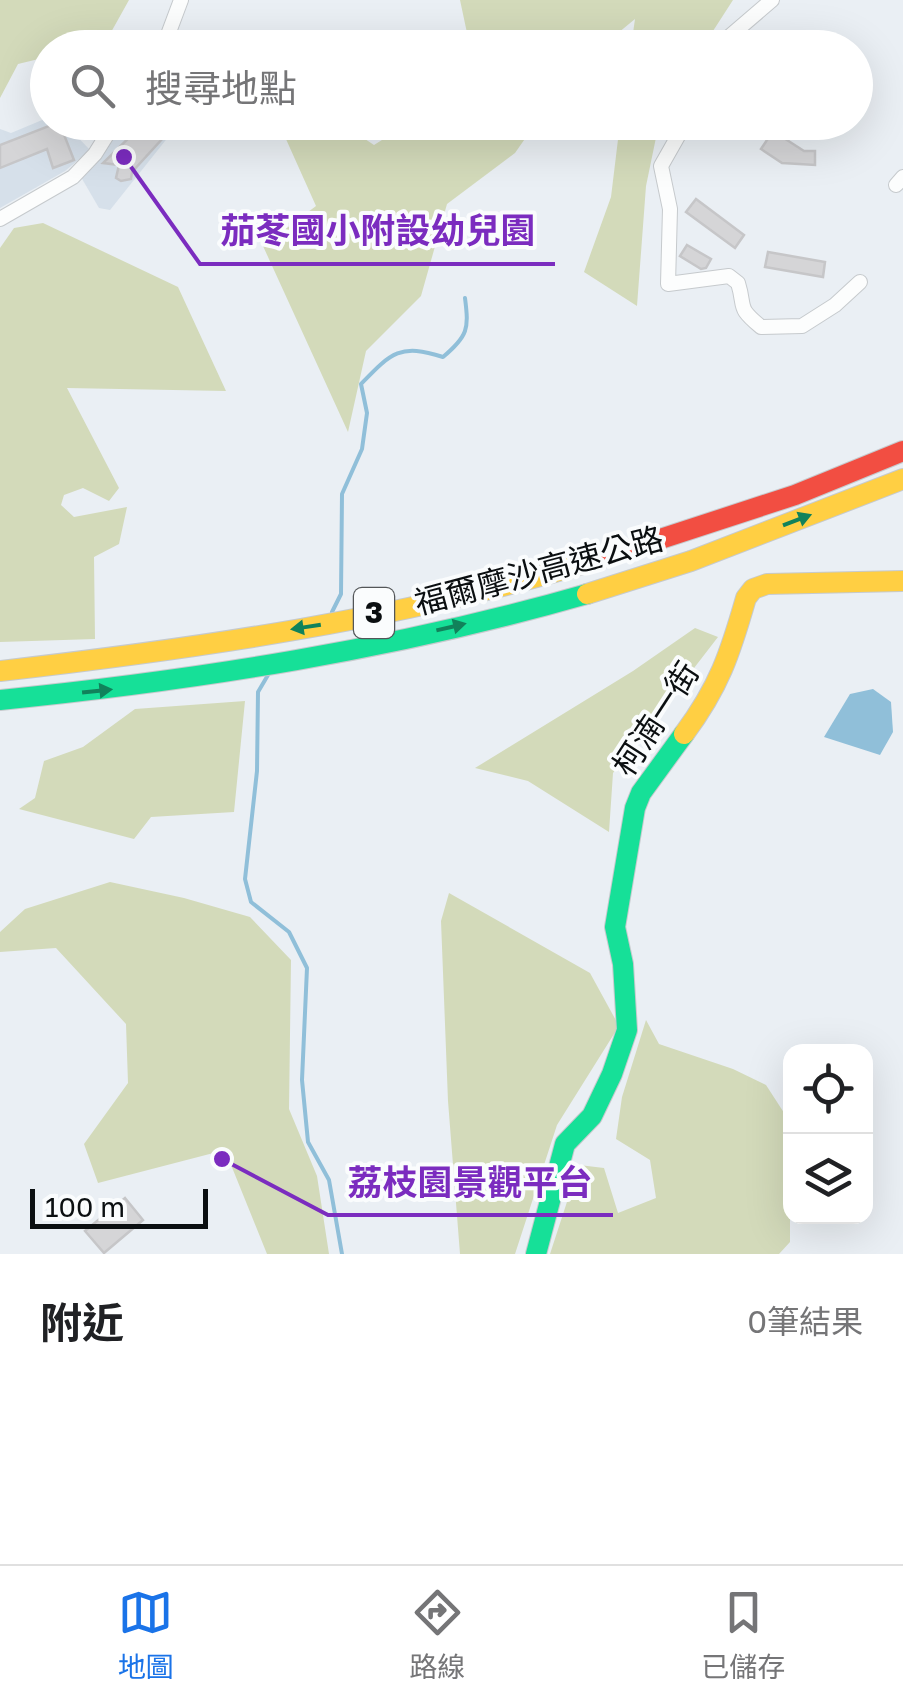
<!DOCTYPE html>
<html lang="zh-TW">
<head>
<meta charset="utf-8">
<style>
  body { margin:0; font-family:"Golos Text","Noto Sans TC",sans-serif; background:#f2f2f2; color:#202124 }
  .controls { position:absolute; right:30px; bottom:30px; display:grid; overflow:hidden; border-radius:20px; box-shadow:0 10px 40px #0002 }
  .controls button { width:90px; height:90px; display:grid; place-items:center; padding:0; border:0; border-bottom:2px solid #e0e0e0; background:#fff; color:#202124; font:50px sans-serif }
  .scale { position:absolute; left:30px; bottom:25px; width:178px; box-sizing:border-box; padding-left:10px; border:5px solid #0b0f11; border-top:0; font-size:28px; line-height:35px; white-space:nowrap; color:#0b0f11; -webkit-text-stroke:8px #fafcfd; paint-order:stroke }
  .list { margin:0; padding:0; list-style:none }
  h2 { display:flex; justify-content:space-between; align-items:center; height:130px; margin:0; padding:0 40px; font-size:42px }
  h2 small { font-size:32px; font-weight:400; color:#757577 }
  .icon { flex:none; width:55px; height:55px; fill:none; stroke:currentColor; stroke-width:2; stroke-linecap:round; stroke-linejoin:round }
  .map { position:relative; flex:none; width:903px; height:1254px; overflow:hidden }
  .search { position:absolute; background:#fff; box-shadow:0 10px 40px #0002; left:30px; right:30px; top:30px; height:110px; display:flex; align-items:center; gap:25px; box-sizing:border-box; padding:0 35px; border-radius:55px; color:#757577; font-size:38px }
  .sheet { height:310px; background:#fff }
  nav { display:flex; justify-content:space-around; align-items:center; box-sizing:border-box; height:140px; border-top:2px solid #e0e0e0; background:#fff; font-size:28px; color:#757577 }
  nav a { display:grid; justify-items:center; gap:5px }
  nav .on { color:#1a73e8 }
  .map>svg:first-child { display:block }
  .built { fill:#d6e0ea }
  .green { fill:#d3daba }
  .water { fill:#90bfd9 }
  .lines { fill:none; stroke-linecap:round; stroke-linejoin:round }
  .stream { stroke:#90bfd9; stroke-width:4 }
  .building { fill:#d5d5d7; stroke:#c6c6c8; stroke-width:2.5 }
  .street-casing { stroke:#c6cacd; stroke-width:16 }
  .fast-casing { stroke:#c6cacd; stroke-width:22 }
  .slow-casing { stroke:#c6cacd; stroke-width:22 }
  .jam-casing { stroke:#c6cacd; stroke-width:22 }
  .street { stroke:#fcfdfd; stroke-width:14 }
  .fast { stroke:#16e098; stroke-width:20 }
  .slow { stroke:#ffcf43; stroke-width:20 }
  .jam { stroke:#f24e42; stroke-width:20 }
  .oneway { fill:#11825b }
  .labels { text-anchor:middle; stroke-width:8; stroke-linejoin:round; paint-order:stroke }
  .shield { fill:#fafcfd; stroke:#535658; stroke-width:2.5 }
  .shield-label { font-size:30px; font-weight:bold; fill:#0b0f11 }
  .street-label { font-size:32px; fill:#0b0f11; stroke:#fafcfd }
  .leader { fill:none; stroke:#7b2cbf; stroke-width:4 }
  .callout-dot { fill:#7b2cbf; stroke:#fafcfd; stroke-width:4 }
  .callout-label { font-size:35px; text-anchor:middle; font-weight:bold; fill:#7b2cbf; stroke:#fafcfd; stroke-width:8; stroke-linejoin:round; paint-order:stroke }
</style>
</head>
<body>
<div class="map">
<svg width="903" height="1254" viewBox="0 0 903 1254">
  <rect width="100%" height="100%" fill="#eaeff4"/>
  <!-- built -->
  <g class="built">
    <polygon points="47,118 48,122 64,123 90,150 65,171 0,208 0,129 11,133"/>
    <polygon points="122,123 170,123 172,127 169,136 110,210 99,208 81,177"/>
  </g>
  <!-- green -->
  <g class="green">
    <polygon points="0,0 129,0 105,43 86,47 48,48 47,57 18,64 0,98"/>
    <polygon points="460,0 733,0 702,48 631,47 635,19 601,47 470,47"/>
    <polygon points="287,123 341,123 374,145 409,123 536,123 515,153 447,204 421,296 366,351 348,432 263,246 316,206 281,128"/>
    <polygon points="620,123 659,123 646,186 637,306 584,272 611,197"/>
    <polygon points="43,223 178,287 226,391 67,388 119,488 109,501 83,488 64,495 61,505 74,517 127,507 119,544 94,557 95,639 0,642 0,248 14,228"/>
    <polygon points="695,628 718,637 613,773 609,832 528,781 475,768 633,671"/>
    <polygon points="245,701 234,812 151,817 134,839 19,809 35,798 44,761 83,747 135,709"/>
    <polygon points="110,882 184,898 250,917 291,960 289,1109 317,1176 329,1254 267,1254 225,1150 98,1183 84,1144 128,1083 126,1024 56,948 0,952 0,932 25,909"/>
    <polygon points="449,893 590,973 619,1026 557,1125 515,1254 460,1254 448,1101 441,921"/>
    <polygon points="646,1020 659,1044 733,1069 766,1085 790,1122 790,1242 779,1254 550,1254 579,1165 604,1168 618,1213 656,1198 650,1160 616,1139 622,1097"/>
  </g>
  <!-- water -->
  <polygon class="water" points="873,689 891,702 893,732 880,755 824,737 850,694"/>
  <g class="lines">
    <!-- stream -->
    <g class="stream">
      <path d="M332 612 341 594 342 494 362 449 367 413 361 384C391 353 400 343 443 357 468 336 469 329 465 298"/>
      <polyline points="268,675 258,692 257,771 245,879 251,902 289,932 307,968 302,1080 308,1142 329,1180 342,1254"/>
    </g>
  </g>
  <!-- building -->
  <g class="building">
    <polygon points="59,122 74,160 53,168 47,149 0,168 0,145"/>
    <polygon points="137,122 163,122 163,138 132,172 131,179 121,181 116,178 119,165 103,163 136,131"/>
    <polygon points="773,131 804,151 815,151 815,165 782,163 761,149"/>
    <polygon points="696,199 744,235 735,248 686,212"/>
    <polygon points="687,245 711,259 706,268 701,269 680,256"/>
    <polygon points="768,252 825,262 823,277 765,267"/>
    <polygon points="125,1198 143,1220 104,1253 85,1231"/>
  </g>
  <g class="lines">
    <!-- street casing -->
    <g class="street-casing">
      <g id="street">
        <polyline points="163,48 181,0"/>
        <polyline points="716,48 772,0"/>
        <path d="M686 122 661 166 670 209 668 284 729 276 738 283C746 309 736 306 761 327L802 326 835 305 860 282"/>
        <polyline points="896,185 903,177"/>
        <polyline points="0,219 73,177 95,154 115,122"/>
      </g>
    </g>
    <!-- fast casing -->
    <g class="fast-casing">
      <g id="fast">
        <path d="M0 700C198 680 396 649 587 594"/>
        <polyline points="536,1254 565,1144 592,1116 612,1074 627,1030 623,964 615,927 635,808 641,793 684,734"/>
      </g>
    </g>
    <!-- slow casing -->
    <g class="slow-casing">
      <g id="slow">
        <polyline points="587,594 691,561 903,479"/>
        <path d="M0 671C201 648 402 619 596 560"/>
        <path d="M684 734C719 687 730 654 746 598L753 589 767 584 903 581"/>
      </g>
    </g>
    <!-- jam casing -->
    <g class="jam-casing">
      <polyline id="jam" points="596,560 795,495 903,451"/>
    </g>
    <!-- street -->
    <use href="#street" class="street"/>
    <!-- fast -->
    <use href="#fast" class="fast"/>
    <!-- slow -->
    <use href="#slow" class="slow"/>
    <!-- jam -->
    <use href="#jam" class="jam"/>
  </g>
  <!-- one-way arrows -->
  <defs><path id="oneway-solid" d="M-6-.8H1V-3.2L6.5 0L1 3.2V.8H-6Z" transform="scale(2.5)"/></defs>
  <g class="oneway">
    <use href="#oneway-solid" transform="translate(797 520) rotate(-21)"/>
    <use href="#oneway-solid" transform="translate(306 627) rotate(171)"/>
    <use href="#oneway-solid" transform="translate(451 627) rotate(-13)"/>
    <use href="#oneway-solid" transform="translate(97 691) rotate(-6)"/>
  </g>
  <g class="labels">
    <!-- shield labels -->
    <rect class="shield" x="354" y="588" width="40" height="50" rx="8"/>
    <g class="shield-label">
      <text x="374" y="623">3</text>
    </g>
    <!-- street labels -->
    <g class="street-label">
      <text transform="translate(539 571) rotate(-15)" y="11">福爾摩沙高速公路</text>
      <text transform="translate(656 719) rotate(-57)" y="11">柯湳一街</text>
    </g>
  </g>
  <!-- callouts -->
  <path class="leader" d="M124 157L200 264H555M222 1159L328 1215H613"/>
  <g class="callout-dot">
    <circle cx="124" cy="157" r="10"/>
    <circle cx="222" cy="1159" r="10"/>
  </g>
  <g class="callout-label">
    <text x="378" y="243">茄苳國小附設幼兒園</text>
    <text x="470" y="1195">荔枝園景觀平台</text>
  </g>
</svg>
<div class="controls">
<button><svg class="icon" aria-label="locate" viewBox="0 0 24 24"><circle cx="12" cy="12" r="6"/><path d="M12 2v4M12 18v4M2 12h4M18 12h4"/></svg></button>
<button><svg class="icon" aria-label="layers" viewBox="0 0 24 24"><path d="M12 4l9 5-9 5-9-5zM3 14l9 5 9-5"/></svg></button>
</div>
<div class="scale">100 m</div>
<div class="search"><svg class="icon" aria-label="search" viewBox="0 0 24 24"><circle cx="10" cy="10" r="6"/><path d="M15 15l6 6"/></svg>搜尋地點</div>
</div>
<section class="sheet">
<h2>附近<small>0筆結果</small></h2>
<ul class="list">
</ul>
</section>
<nav>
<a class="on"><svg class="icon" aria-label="map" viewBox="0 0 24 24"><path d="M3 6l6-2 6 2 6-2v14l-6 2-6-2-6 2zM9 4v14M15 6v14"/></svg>地圖</a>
<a><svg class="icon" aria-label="directions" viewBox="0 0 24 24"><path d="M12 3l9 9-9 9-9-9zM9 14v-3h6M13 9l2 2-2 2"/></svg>路線</a>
<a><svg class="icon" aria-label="saved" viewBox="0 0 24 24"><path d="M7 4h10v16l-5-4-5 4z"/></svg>已儲存</a>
</nav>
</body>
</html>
